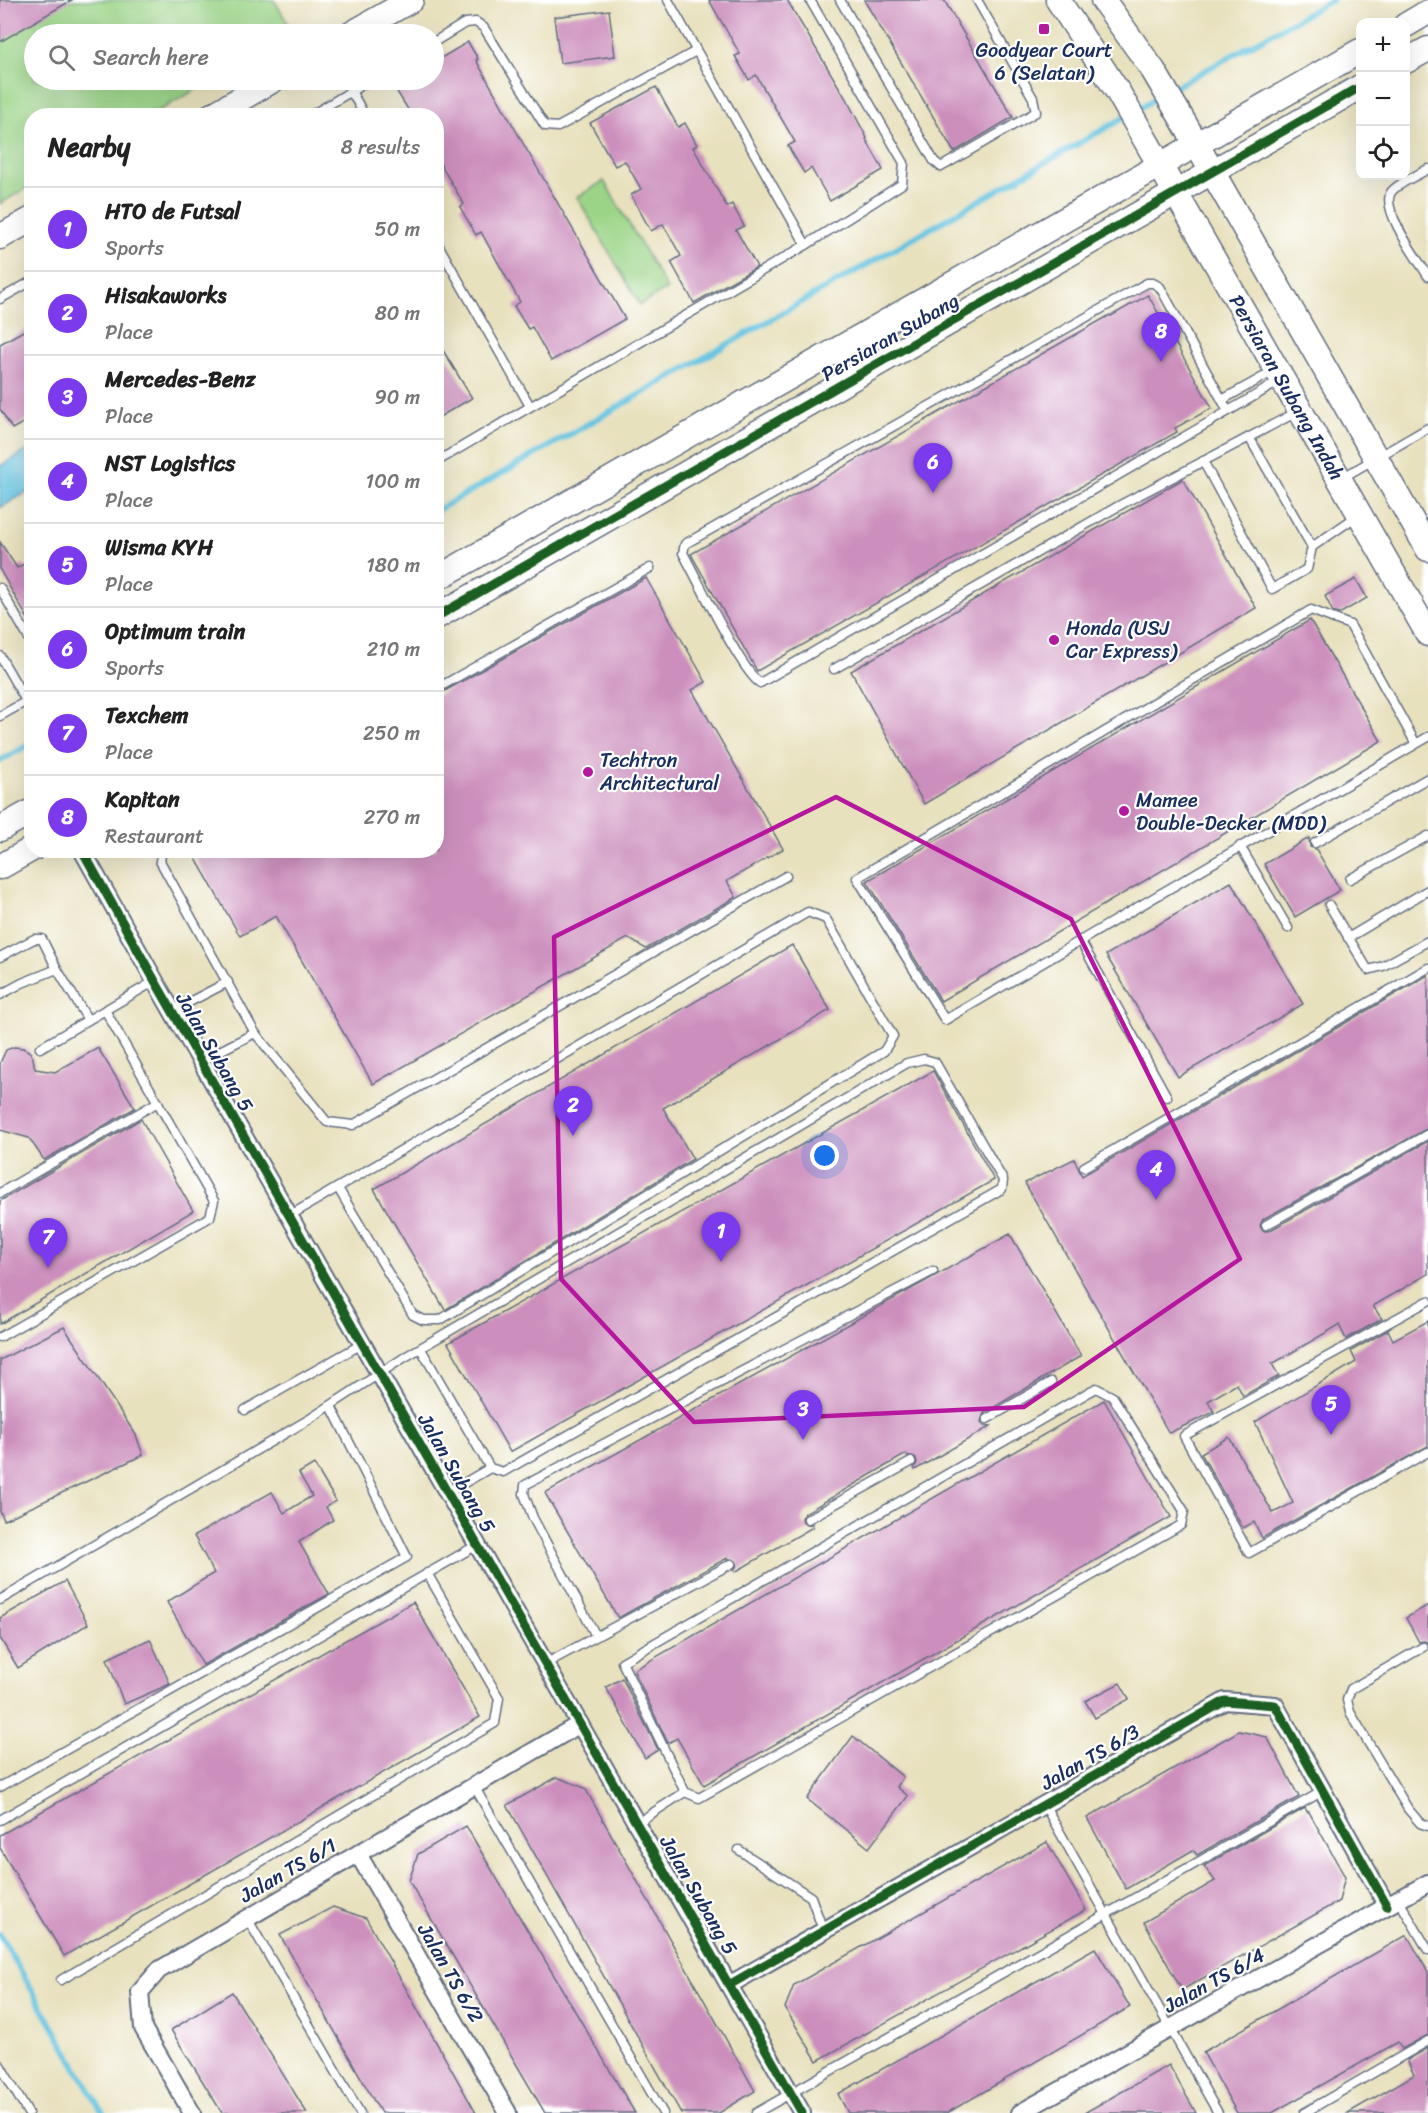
<!DOCTYPE html>
<html lang="en">
<head>
<meta charset="utf-8">
<style>
  body { margin:0; font-family:Sriracha,sans-serif; background:#f2f2f2; color:#222 }
  .controls { position:absolute; right:18px; top:18px; display:grid; overflow:hidden; border-radius:12px; box-shadow:0 6px 24px #0002 }
  .controls button { width:54px; height:54px; display:grid; place-items:center; padding:0; border:0; border-bottom:2px solid #e0e0e0; background:#fff; color:#222; font:30px sans-serif }
  .you { position:absolute; left:825px; top:1156px; width:21px; height:21px; margin:-15px; border:4px solid #fff; border-radius:50%; background:#1a73e8; box-shadow:0 0 0 9px #1a73e833 }
  .badge { display:grid; place-items:center; width:39px; height:39px; border-radius:50%; background:#7c3aed; color:#fff; font-size:20px; font-weight:700 }
  .pin { position:absolute; translate:-50% -50px; filter:drop-shadow(0 2px 3px #0008) }
  .pin::after { content:''; position:absolute; top:32px; width:21px; height:18px; background:inherit; clip-path:polygon(0 0,100% 0,50% 100%) }
  .list { margin:0; padding:0; list-style:none }
  h2 { display:flex; justify-content:space-between; align-items:center; height:78px; margin:0; padding:0 24px; font-size:26px }
  h2 small { font-size:20px; font-weight:400; color:#767676 }
  .list li { display:grid; grid-template-columns:39px 1fr auto; gap:18px; align-items:center; box-sizing:border-box; height:84px; padding:0 24px; border-top:2px solid #e0e0e0 }
  .list b { display:block; font-size:22px; white-space:nowrap }
  .list p { margin:0; font-size:20px; white-space:nowrap; color:#767676 }
  .list em { font-size:20px; font-style:normal; color:#767676 }
  .icon { flex:none; width:33px; height:33px; fill:none; stroke:currentColor; stroke-width:2; stroke-linecap:round; stroke-linejoin:round }
  .map { position:relative; flex:none; width:1428px; height:2113px; overflow:hidden }
  .search { position:absolute; background:#fff; box-shadow:0 6px 24px #0002; left:24px; top:24px; width:420px; height:66px; display:flex; align-items:center; gap:15px; box-sizing:border-box; padding:0 21px; border-radius:33px; color:#767676; font-size:22px }
  .panel { position:absolute; background:#fff; box-shadow:0 6px 24px #0002; left:24px; top:108px; width:420px; height:750px; border-radius:24px }
  .map>svg:first-child { display:block }
  .green { fill:#9bd487; stroke:#5b8272; stroke-width:1.5 }
  .water { fill:#60c2df; stroke:#3e789e; stroke-width:1.5 }
  .lines { fill:none; stroke-linecap:round; stroke-linejoin:round }
  .stream { stroke:#60c2df; stroke-width:6 }
  .building { fill:#cc8fbd }
  .lane-casing { stroke:#636d80; stroke-width:11 }
  .street-casing { stroke:#636d80; stroke-width:20 }
  .secondary-casing { stroke:#636d80; stroke-width:27 }
  .lane { stroke:#fff; stroke-width:8 }
  .street { stroke:#fff; stroke-width:16 }
  .secondary { stroke:#fff; stroke-width:24 }
  .cycleway-casing { stroke:#fff; stroke-width:13 }
  .cycleway { stroke:#1b5e20; stroke-width:9 }
  .marked { fill:none; stroke:#b5179e; stroke-width:4.5; stroke-linejoin:round }
  .poi-dot { fill:#b5179e; stroke:#fff; stroke-width:2 }
  .labels { text-anchor:middle; stroke-width:4.5; stroke-linejoin:round; paint-order:stroke }
  .poi-label { font-size:20px; fill:#1b2f5e; stroke:#fff; text-anchor:start }
  .street-label { font-size:20px; fill:#1b2f5e; stroke:#fff }
</style>
</head>
<body>
<div class="map">
<svg width="1428" height="2113" viewBox="0 0 1428 2113">
  <rect width="100%" height="100%" fill="#fff"/>
  <filter id="ink" filterUnits="userSpaceOnUse"><feTurbulence type="fractalNoise" baseFrequency=".0167" numOctaves="2"/><feDisplacementMap in="SourceGraphic" scale="12" xChannelSelector="R" yChannelSelector="G"/><feConvolveMatrix kernelMatrix="1 2 1 2 8 2 1 2 1" color-interpolation-filters="sRGB"/></filter>
  <filter id="wash" filterUnits="userSpaceOnUse"><feTurbulence type="fractalNoise" baseFrequency=".008" numOctaves="4" result="noise"/><feDisplacementMap in="SourceGraphic" scale="24" xChannelSelector="R" yChannelSelector="G"/><feGaussianBlur stdDeviation="1.35" result="paint"/><feColorMatrix in="noise" values="0 0 0 0 0 0 0 0 0 0 0 0 0 0 0 0 0 1.4 0 .05"/><feComposite in="paint" operator="in"/></filter>
  <g filter="url(#wash)">
    <rect width="100%" height="100%" fill="#e8e1be"/>
    <!-- green -->
    <g class="green">
      <polygon points="0,0 274,0 293,32 289,34 34,34 34,80 213,80 151,115 32,116 31,185 0,204"/>
      <polygon points="604,181 667,289 640,305 577,197"/>
    </g>
    <!-- water -->
    <polygon class="water" points="28,450 31,456 31,490 0,508 0,466"/>
    <g class="lines">
      <!-- stream -->
      <g class="stream">
        <polyline points="1170,90 1332,0"/>
        <polyline points="1134,111 1161,95"/>
        <polyline points="436,511 1125,117"/>
        <polyline points="0,761 32,743"/>
        <polyline points="0,1935 103,2113"/>
      </g>
    </g>
    <g id="blocks">
      <!-- building -->
      <g class="building">
        <polygon points="0,0 72,0 0,42"/>
        <polygon points="709,0 787,0 848,102 867,138 866,139 883,170 830,201 811,168 804,173 788,146 795,142 756,75 749,80 735,56 740,54"/>
        <polygon points="864,0 944,0 1013,117 954,152"/>
        <polygon points="609,10 615,56 560,63 554,17"/>
        <polygon points="468,42 478,59 476,60 528,152 625,319 551,361 532,327 528,329 514,306 520,302 481,232 476,235 460,207 464,204 436,157 436,116 412,116 393,85 402,80 434,80 434,62"/>
        <polygon points="656,87 678,127 685,123 697,145 693,147 727,207 732,204 744,226 736,230 757,267 694,303 671,262 681,256 663,224 651,231 631,195 641,189 625,161 615,166 590,123"/>
        <polygon points="1148,295 1212,408 1175,428 1177,432 757,671 691,554 1110,315 1111,316"/>
        <polygon points="32,326 32,418 12,429 0,409 0,344"/>
        <polygon points="436,339 472,398 436,419"/>
        <polygon points="1183,479 1256,608 924,804 851,671"/>
        <polygon points="0,542 17,568 24,564 32,578 32,626 0,570"/>
        <polygon points="646,578 706,682 692,690 783,849 727,881 736,897 646,949 628,938 373,1084 276,916 240,936 191,850 436,850 436,696"/>
        <polygon points="1356,579 1367,598 1339,614 1333,612 1325,596"/>
        <polygon points="1310,620 1381,741 941,1001 867,881"/>
        <polygon points="1309,838 1310,847 1316,849 1340,890 1295,917 1264,864"/>
        <polygon points="1231,882 1303,1004 1178,1077 1106,955"/>
        <polygon points="792,945 830,1010 663,1108 693,1159 445,1310 374,1189"/>
        <polygon points="1428,975 1428,1128 1263,1219 1260,1226 1263,1231 1269,1231 1428,1141 1428,1274 1373,1306 1382,1319 1346,1339 1339,1325 1272,1364 1279,1376 1243,1396 1237,1384 1208,1401 1214,1412 1169,1433 1025,1183 1074,1159 1082,1176"/>
        <polygon points="14,1047 23,1048 30,1052 33,1058 35,1069 55,1072 98,1048 135,1108 44,1160 29,1138 0,1130 0,1063 6,1050"/>
        <polygon points="933,1071 994,1180 510,1452 448,1343"/>
        <polygon points="141,1119 193,1211 0,1324 0,1201"/>
        <polygon points="1010,1234 1081,1356 984,1413 981,1422 984,1425 991,1426 915,1470 914,1468 917,1463 916,1458 912,1456 908,1457 906,1454 805,1513 802,1518 803,1523 807,1525 812,1524 813,1527 735,1572 734,1570 737,1565 736,1561 727,1558 618,1618 545,1493"/>
        <polygon points="1428,1321 1428,1446 1262,1538 1254,1522 1243,1528 1201,1453 1229,1437 1273,1513 1293,1503 1255,1422 1356,1362 1351,1351 1388,1330 1393,1340"/>
        <polygon points="64,1327 136,1435 143,1455 4,1520 0,1511 0,1360"/>
        <polygon points="1104,1400 1171,1517 704,1785 677,1738 668,1743 634,1671 637,1668"/>
        <polygon points="314,1464 336,1501 326,1507 333,1520 299,1542 329,1594 203,1665 167,1602 214,1573 194,1536 272,1492 284,1513 312,1496 299,1473"/>
        <polygon points="65,1581 88,1624 18,1668 0,1638 0,1618"/>
        <polygon points="413,1602 480,1717 64,1956 0,1848 0,1835"/>
        <polygon points="1428,1605 1428,1643 1424,1641 1419,1642 1406,1618"/>
        <polygon points="150,1639 170,1684 124,1704 107,1659"/>
        <polygon points="622,1678 658,1750 645,1758 606,1687"/>
        <polygon points="1120,1683 1129,1699 1095,1718 1085,1701"/>
        <polygon points="1239,1731 1267,1737 1299,1797 1197,1855 1193,1850 1126,1889 1087,1818"/>
        <polygon points="853,1736 903,1777 897,1787 908,1796 869,1848 807,1799"/>
        <polygon points="557,1777 585,1788 755,2091 719,2113 681,2113 507,1805"/>
        <polygon points="1305,1808 1308,1813 1309,1812 1345,1877 1339,1901 1182,1990 1144,1922 1215,1881 1204,1866"/>
        <polygon points="466,1826 635,2113 545,2113 409,1881 418,1854"/>
        <polygon points="1047,1842 1086,1910 817,2061 785,2008 794,1985"/>
        <polygon points="333,1907 366,1918 476,2113 381,2113 280,1935"/>
        <polygon points="1407,1935 1428,1972 1428,2035 1402,2049 1398,2042 1272,2113 1237,2113 1203,2052"/>
        <polygon points="1095,1948 1130,2007 947,2113 848,2113 838,2094"/>
        <polygon points="232,1992 307,2113 222,2113 171,2030"/>
        <polygon points="1428,2048 1428,2113 1348,2113 1414,2075 1407,2060"/>
        <polygon points="1169,2065 1196,2113 1084,2113"/>
      </g>
    </g>
  </g>
  <g filter="url(#ink)">
    <use href="#blocks" fill-opacity="0" stroke="#636d80" stroke-width="1.5"/>
    <g class="lines">
      <!-- lane casing -->
      <g class="lane-casing">
        <g id="lane">
          <polyline points="668,0 806,245"/>
          <polyline points="840,0 934,161 941,167 1036,112 1033,98 977,0"/>
          <polyline points="434,42 465,23 476,22 484,28 545,126 558,127 696,51"/>
          <polyline points="351,91 365,116"/>
          <polyline points="310,116 370,80"/>
          <path d="M1428 169C1418 175 1399 183 1392 191 1378 206 1418 260 1428 276"/>
          <polyline points="436,241 530,406"/>
          <polyline points="0,299 32,281"/>
          <polyline points="1222,400 1274,371"/>
          <path d="M1228 411 1160 287 1153 283H1147L685 544 683 553C696 576 742 673 760 683L1282 380"/>
          <polyline points="1249,437 1312,547"/>
          <polyline points="1203,461 1272,589 1307,569 1312,547 1357,516"/>
          <polyline points="436,462 806,245 902,184 904,163 810,0"/>
          <polyline points="1340,479 1428,428"/>
          <polyline points="0,588 32,644"/>
          <polyline points="0,656 26,701"/>
          <polyline points="834,669 1122,504 1297,412"/>
          <polyline points="436,689 650,568"/>
          <polyline points="0,716 32,698"/>
          <polyline points="1416,744 1350,625 1311,610 857,878 945,1020 1428,737"/>
          <polyline points="1315,843 1428,778"/>
          <polyline points="1240,846 1288,928"/>
          <polyline points="162,850 160,861 255,1033"/>
          <polyline points="1350,879 1428,836"/>
          <polyline points="1329,905 1368,970 1383,966 1428,941"/>
          <polyline points="1348,938 1428,890"/>
          <polyline points="1080,940 1167,1097"/>
          <polyline points="0,957 34,939 42,939 57,969"/>
          <polyline points="0,995 22,983 57,969 88,1020"/>
          <polyline points="172,1011 228,982"/>
          <polyline points="40,1048 155,981"/>
          <polyline points="200,1061 255,1033 327,1122 353,1125 786,876"/>
          <polyline points="1084,1167 1428,968"/>
          <polyline points="0,1193 158,1102"/>
          <polyline points="289,1216 808,912 826,919 893,1036 884,1051 440,1320 423,1320 413,1315 338,1188"/>
          <polyline points="1266,1225 1428,1134"/>
          <polyline points="1428,1301 1184,1436 1249,1553 1428,1452"/>
          <polyline points="0,1337 210,1217 214,1201 105,1010"/>
          <polyline points="245,1410 362,1344"/>
          <polyline points="987,1419 1051,1382"/>
          <polyline points="447,1493 490,1468"/>
          <polyline points="808,1519 911,1462"/>
          <polyline points="0,1600 308,1420 405,1357 907,1063 924,1059 935,1062 1003,1180 1002,1189 503,1472 490,1468 421,1349"/>
          <polyline points="596,1636 533,1518 524,1494 525,1485 933,1271"/>
          <polyline points="1423,1647 1351,1689 1347,1700 1350,1712 1408,1809 1420,1823 1428,1826"/>
          <polyline points="545,1664 731,1564"/>
          <polyline points="474,1786 663,2113"/>
          <polyline points="0,1787 407,1557 331,1406"/>
          <polyline points="1044,1804 1218,2113"/>
          <polyline points="0,1820 477,1545"/>
          <polyline points="637,1823 685,1792 699,1798 1181,1525 1184,1511 1113,1397 1096,1388 622,1662 685,1792"/>
          <polyline points="739,1850 811,1897 823,1930"/>
          <polyline points="1398,1899 1428,1950"/>
          <polyline points="247,1918 360,2113"/>
          <polyline points="61,1980 495,1723 499,1698 427,1573"/>
          <polyline points="0,2065 28,2113"/>
          <polyline points="756,2113 1323,1791"/>
          <polyline points="1304,2113 1428,2041"/>
        </g>
      </g>
      <!-- street casing -->
      <g class="street-casing">
        <g id="street">
          <polyline points="82,850 155,981 802,2113"/>
          <polyline points="358,1854 508,2113"/>
          <polyline points="729,1985 1225,1701 1275,1705 1387,1906"/>
          <polyline points="192,2113 143,2028 140,1992 159,1970 580,1724"/>
          <polyline points="1020,2113 1428,1883"/>
        </g>
      </g>
      <!-- secondary casing -->
      <g class="secondary-casing">
        <g id="secondary">
          <path id="s1" d="M1058 0 1118 92 1428 634"/>
          <polyline points="1103,0 1153,70 1182,119 1428,549"/>
          <polyline points="1406,25 1428,12"/>
          <polyline points="351,34 411,0"/>
          <polyline points="1406,61 1428,49"/>
          <polyline points="211,116 273,80"/>
          <polyline points="0,237 32,219"/>
          <polyline points="436,579 1360,51"/>
          <polyline points="436,617 1360,87"/>
          <polyline points="0,829 32,811"/>
          <polyline points="0,867 32,849"/>
        </g>
      </g>
      <!-- lane -->
      <use href="#lane" class="lane"/>
      <!-- street -->
      <use href="#street" class="street"/>
      <!-- secondary -->
      <use href="#secondary" class="secondary"/>
      <!-- cycleway casing -->
      <g class="cycleway-casing">
        <g id="cycleway">
          <polyline points="436,617 1360,87"/>
          <polyline points="82,850 155,981 802,2113"/>
          <polyline points="729,1985 1225,1701 1275,1705 1387,1906"/>
        </g>
      </g>
      <!-- cycleway -->
      <use href="#cycleway" class="cycleway"/>
    </g>
  </g>
  <!-- marked area -->
  <path class="marked" d="M836 797 1071 919 1240 1259 1024 1407 694 1422 561 1279 554 937Z"/>
  <!-- markers -->
  <g class="poi-dot">
    <rect x="1038" y="23" width="12" height="12" rx="3"/>
    <circle cx="1054" cy="640" r="6"/>
    <circle cx="588" cy="772" r="6"/>
    <circle cx="1124" cy="811" r="6"/>
  </g>
  <g class="labels">
    <!-- poi labels -->
    <g class="poi-label">
      <text x="1044" y="57" text-anchor="middle">Goodyear Court<tspan x="1044" dy="23">6 (Selatan)</tspan></text>
      <text x="1066" y="635">Honda (USJ<tspan x="1066" dy="23">Car Express)</tspan></text>
      <text x="600" y="767">Techtron<tspan x="600" dy="23">Architectural</tspan></text>
      <text x="1136" y="807">Mamee<tspan x="1136" dy="23">Double-Decker (MDD)</tspan></text>
    </g>
    <!-- street labels -->
    <g class="street-label">
      <text transform="translate(890 337) rotate(-30)" y="7">Persiaran Subang</text>
      <text dy="7" stroke="none"><textPath href="#s1" startOffset="450">Persiaran Subang Indah</textPath></text>
      <text transform="translate(215 1052) rotate(60)" y="7">Jalan Subang 5</text>
      <text transform="translate(457 1473) rotate(60)" y="7">Jalan Subang 5</text>
      <text transform="translate(1090 1757) rotate(-30)" y="7">Jalan TS 6/3</text>
      <text transform="translate(288 1870) rotate(-30)" y="7">Jalan TS 6/1</text>
      <text transform="translate(699 1895) rotate(60)" y="7">Jalan Subang 5</text>
      <text transform="translate(451 1973) rotate(60)" y="7">Jalan TS 6/2</text>
      <text transform="translate(1214 1980) rotate(-29)" y="7">Jalan TS 6/4</text>
    </g>
  </g>
</svg>
<div class="controls">
<button>+</button>
<button>−</button>
<button><svg class="icon" aria-label="locate" viewBox="0 0 24 24"><circle cx="12" cy="12" r="6"/><path d="M12 2v4M12 18v4M2 12h4M18 12h4"/></svg></button>
</div>
<div class="you"></div>
<div class="pin badge" style="left:721px;top:1262px">1</div>
<div class="pin badge" style="left:573px;top:1136px">2</div>
<div class="pin badge" style="left:803px;top:1440px">3</div>
<div class="pin badge" style="left:1156px;top:1200px">4</div>
<div class="pin badge" style="left:1331px;top:1435px">5</div>
<div class="pin badge" style="left:933px;top:493px">6</div>
<div class="pin badge" style="left:48px;top:1268px">7</div>
<div class="pin badge" style="left:1161px;top:362px">8</div>
<div class="search"><svg class="icon" aria-label="search" viewBox="0 0 24 24"><circle cx="10" cy="10" r="6"/><path d="M15 15l6 6"/></svg>Search here</div>
<section class="panel">
<h2>Nearby<small>8 results</small></h2>
<ul class="list">
<li><span class="badge">1</span><div><b>HTO de Futsal</b><p>Sports</p></div><em>50 m</em></li>
<li><span class="badge">2</span><div><b>Hisakaworks</b><p>Place</p></div><em>80 m</em></li>
<li><span class="badge">3</span><div><b>Mercedes-Benz</b><p>Place</p></div><em>90 m</em></li>
<li><span class="badge">4</span><div><b>NST Logistics</b><p>Place</p></div><em>100 m</em></li>
<li><span class="badge">5</span><div><b>Wisma KYH</b><p>Place</p></div><em>180 m</em></li>
<li><span class="badge">6</span><div><b>Optimum train</b><p>Sports</p></div><em>210 m</em></li>
<li><span class="badge">7</span><div><b>Texchem</b><p>Place</p></div><em>250 m</em></li>
<li><span class="badge">8</span><div><b>Kapitan</b><p>Restaurant</p></div><em>270 m</em></li>
</ul>
</section>
</div>
</body>
</html>
